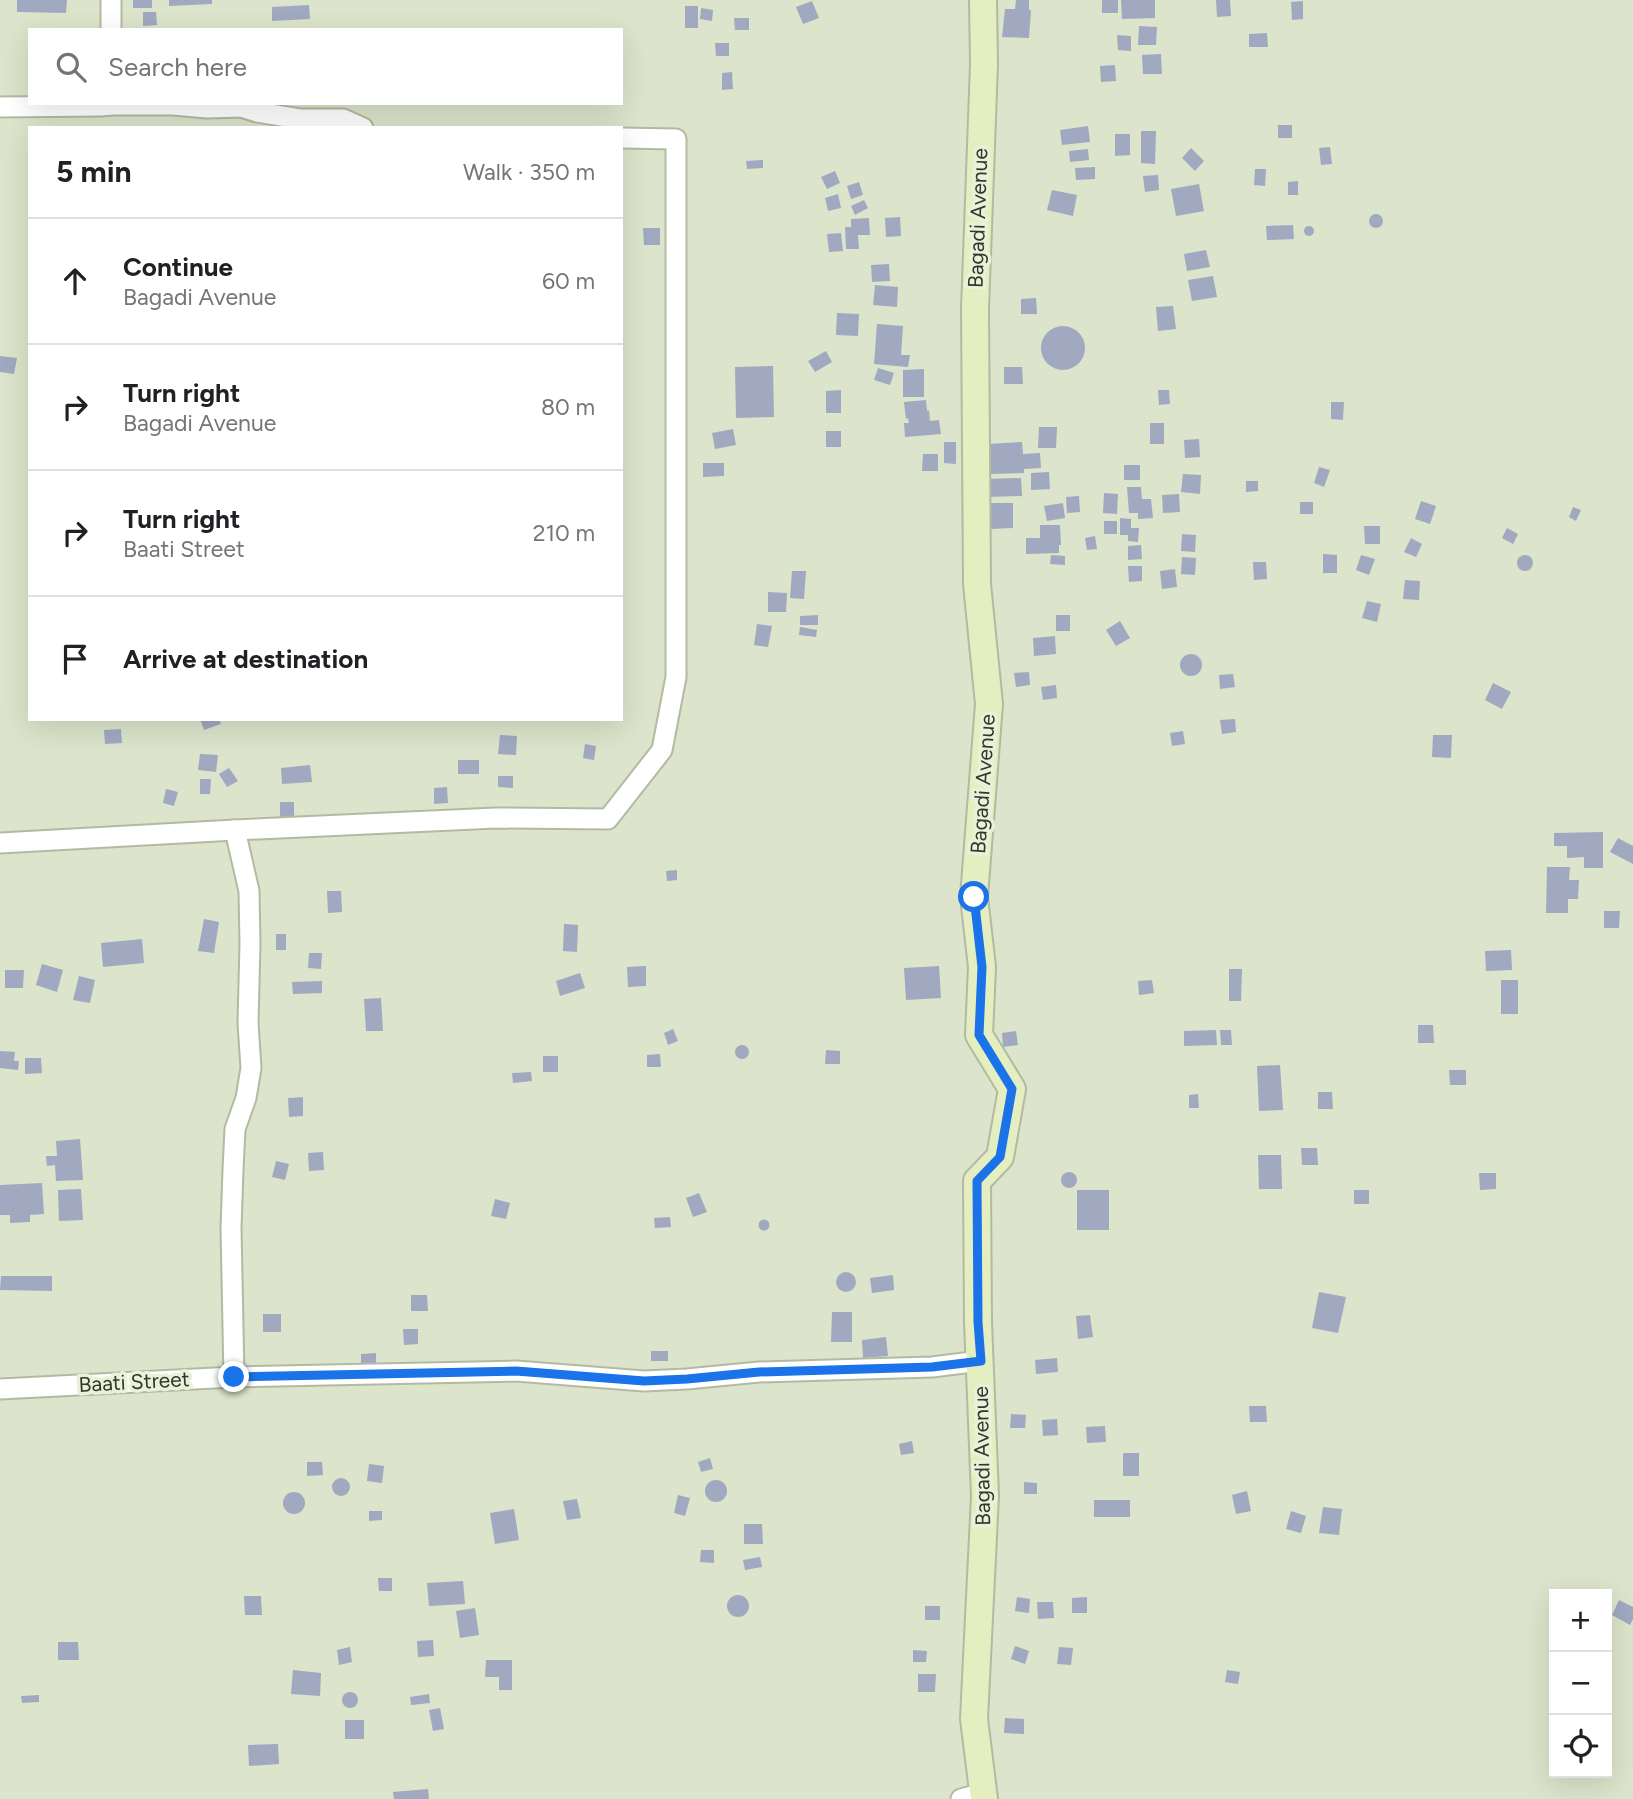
<!DOCTYPE html>
<html lang="en">
<head>
<meta charset="utf-8">
<style>
  body { margin:0; font-family:Figtree,sans-serif; background:#f2f2f2; color:#202124 }
  .controls { position:absolute; right:21px; bottom:21px; display:grid; overflow:hidden; border-radius:0px; box-shadow:0 7px 28px #0002 }
  .controls button { width:63px; height:63px; display:grid; place-items:center; padding:0; border:0; border-bottom:2px solid #e0e0e0; background:#fff; color:#202124; font:35px sans-serif }
  .stop { position:absolute; width:21px; height:21px; margin:-16px; border:5px solid #1a73e8; border-radius:50%; background:#fff }
  .stop.end { background:#1a73e8; border-color:#fff; box-shadow:0 2px 7px #0008 }
  .list { margin:0; padding:0; list-style:none }
  h2 { display:flex; justify-content:space-between; align-items:center; height:91px; margin:0; padding:0 28px; font-size:30px }
  h2 small { font-size:23px; font-weight:400; color:#757577 }
  .list li { display:grid; grid-template-columns:46px 1fr auto; gap:21px; align-items:center; box-sizing:border-box; height:126px; padding:0 28px; border-top:2px solid #e0e0e0 }
  .list b { display:block; font-size:26px; white-space:nowrap }
  .list p { margin:0; font-size:23px; white-space:nowrap; color:#757577 }
  .list em { font-size:23px; font-style:normal; color:#757577 }
  .icon { flex:none; width:38px; height:38px; fill:none; stroke:currentColor; stroke-width:2; stroke-linecap:round; stroke-linejoin:round }
  .map { position:relative; flex:none; width:1633px; height:1799px; overflow:hidden }
  .search { position:absolute; background:#fff; box-shadow:0 7px 28px #0002; left:28px; top:28px; width:595px; height:77px; display:flex; align-items:center; gap:18px; box-sizing:border-box; padding:0 24px; border-radius:0px; color:#757577; font-size:26px }
  .panel { position:absolute; background:#fff; box-shadow:0 7px 28px #0002; left:28px; top:126px; width:595px; height:595px; border-radius:0px }
  .map>svg:first-child { display:block }
  .building { fill:#a0a9c0 }
  .lines { fill:none; stroke-linecap:round; stroke-linejoin:round }
  .street-casing { stroke:#b2baa2; stroke-width:23 }
  .secondary-casing { stroke:#b2baa2; stroke-width:30 }
  .street { stroke:#fff; stroke-width:19 }
  .secondary { stroke:#e4eec0; stroke-width:26 }
  .route { stroke:#1a73e8; stroke-width:9 }
  .labels { text-anchor:middle; stroke-width:7; stroke-linejoin:round; paint-order:stroke }
  .street-label { font-size:21px; fill:#33362c; stroke:#e9f1d8 }
</style>
</head>
<body>
<div class="map">
<svg width="1633" height="1799" viewBox="0 0 1633 1799">
  <rect width="100%" height="100%" fill="#dce4cb"/>
  <!-- building -->
  <g class="building">
    <polygon points="17,0 67,0 66,13 17,12"/>
    <rect x="133" y="0" width="19" height="8"/>
    <polygon points="169,0 212,0 212,4 169,6"/>
    <polygon points="1016,0 1029,0 1029,10 1031,10 1029,38 1002,37 1005,9 1015,9"/>
    <rect x="1102" y="0" width="16" height="13"/>
    <polygon points="1121,0 1155,0 1155,18 1122,19"/>
    <polygon points="1216,0 1230,0 1231,16 1217,17"/>
    <polygon points="812,1 819,18 803,24 796,7"/>
    <polygon points="1303,1 1303,19 1292,20 1291,2"/>
    <polygon points="309,5 310,19 272,21 272,7"/>
    <rect x="685" y="6" width="13" height="22"/>
    <polygon points="701,8 713,10 712,21 700,19"/>
    <polygon points="143,12 156,12 157,25 143,26"/>
    <polygon points="734,18 749,18 749,30 735,30"/>
    <polygon points="1139,26 1157,27 1156,45 1138,45"/>
    <polygon points="1267,33 1268,47 1249,47 1249,34"/>
    <polygon points="1117,35 1131,36 1131,51 1118,50"/>
    <polygon points="715,43 729,43 729,56 716,56"/>
    <polygon points="1161,54 1162,74 1143,74 1142,55"/>
    <polygon points="1115,65 1116,81 1101,82 1100,66"/>
    <polygon points="732,72 733,89 722,90 722,73"/>
    <rect x="1278" y="125" width="14" height="13"/>
    <polygon points="1088,126 1090,142 1062,145 1060,130"/>
    <polygon points="1141,131 1156,131 1155,164 1141,163"/>
    <polygon points="1115,134 1130,134 1130,155 1115,156"/>
    <polygon points="1330,147 1332,164 1321,165 1319,148"/>
    <polygon points="1191,148 1204,161 1195,171 1182,158"/>
    <polygon points="1088,149 1089,160 1070,162 1069,151"/>
    <polygon points="763,160 763,168 747,169 746,161"/>
    <polygon points="1095,167 1095,179 1076,180 1075,168"/>
    <polygon points="1255,169 1266,169 1265,186 1254,185"/>
    <polygon points="835,171 840,183 827,189 821,177"/>
    <polygon points="1158,175 1159,190 1145,192 1143,176"/>
    <polygon points="1298,181 1298,195 1288,195 1288,182"/>
    <polygon points="859,182 863,195 851,199 847,186"/>
    <polygon points="1199,184 1204,211 1176,216 1171,189"/>
    <polygon points="1052,190 1077,195 1073,216 1047,210"/>
    <polygon points="838,194 841,208 828,211 825,198"/>
    <polygon points="864,200 868,208 855,215 851,206"/>
    <circle cx="1376" cy="221" r="7"/>
    <polygon points="900,217 901,236 886,237 885,218"/>
    <polygon points="869,218 870,235 858,235 859,249 846,249 845,227 851,227 851,219"/>
    <polygon points="1293,225 1294,239 1267,240 1266,226"/>
    <circle cx="1309" cy="231" r="5"/>
    <polygon points="643,228 660,228 660,245 644,245"/>
    <polygon points="841,233 843,251 829,252 827,234"/>
    <polygon points="1206,250 1210,267 1187,271 1184,254"/>
    <polygon points="889,264 890,281 872,282 871,265"/>
    <polygon points="1213,276 1217,297 1192,301 1188,280"/>
    <polygon points="875,285 898,287 897,307 873,305"/>
    <polygon points="1036,298 1037,314 1021,314 1021,299"/>
    <polygon points="1173,306 1176,329 1158,331 1156,307"/>
    <polygon points="837,313 859,314 858,336 836,335"/>
    <polygon points="877,324 903,326 901,355 910,355 908,367 874,364"/>
    <circle cx="1063" cy="348" r="22"/>
    <polygon points="826,351 832,362 815,372 808,361"/>
    <polygon points="0,356 17,358 14,374 0,372"/>
    <polygon points="773,366 774,417 736,418 735,367"/>
    <polygon points="1004,367 1022,367 1023,384 1004,384"/>
    <polygon points="878,368 894,373 890,385 874,380"/>
    <polygon points="924,369 924,397 903,397 903,370"/>
    <polygon points="841,390 841,413 826,413 826,391"/>
    <polygon points="1158,390 1169,390 1170,404 1159,405"/>
    <polygon points="926,400 927,411 929,410 930,421 939,420 941,434 905,437 904,423 909,423 908,418 906,419 904,402"/>
    <polygon points="1331,402 1344,402 1343,420 1331,419"/>
    <rect x="1150" y="423" width="14" height="21"/>
    <polygon points="1039,427 1057,427 1056,448 1038,448"/>
    <polygon points="733,429 736,445 715,449 712,433"/>
    <rect x="826" y="431" width="15" height="16"/>
    <polygon points="1199,439 1200,457 1185,458 1184,440"/>
    <polygon points="944,442 956,442 956,464 944,463"/>
    <polygon points="1022,442 1023,454 1040,453 1041,468 1024,469 1024,473 988,474 986,444"/>
    <polygon points="923,454 938,454 938,471 922,471"/>
    <polygon points="703,463 724,463 724,476 703,477"/>
    <rect x="1124" y="465" width="16" height="15"/>
    <polygon points="1319,467 1330,470 1324,487 1314,483"/>
    <polygon points="1049,472 1050,489 1031,490 1031,473"/>
    <polygon points="1183,474 1201,475 1200,494 1181,492"/>
    <polygon points="1021,478 1022,496 987,497 986,479"/>
    <polygon points="1246,481 1258,481 1258,491 1246,492"/>
    <polygon points="1127,487 1141,487 1142,499 1151,499 1153,518 1138,519 1138,513 1129,513"/>
    <polygon points="1104,493 1118,494 1117,514 1103,513"/>
    <polygon points="1179,494 1180,512 1163,513 1162,495"/>
    <polygon points="1079,496 1080,512 1067,513 1066,497"/>
    <polygon points="1421,501 1436,506 1430,524 1415,519"/>
    <rect x="1300" y="502" width="13" height="12"/>
    <polygon points="989,503 1013,503 1013,528 990,529"/>
    <polygon points="1063,503 1065,518 1047,521 1044,506"/>
    <polygon points="1573,507 1581,510 1576,521 1569,517"/>
    <polygon points="1120,518 1131,519 1131,528 1139,528 1138,542 1128,541 1128,535 1120,535"/>
    <rect x="1104" y="521" width="13" height="13"/>
    <polygon points="1040,525 1060,525 1061,545 1059,545 1059,553 1026,554 1026,538 1040,538"/>
    <polygon points="1364,526 1380,526 1380,544 1365,544"/>
    <polygon points="1507,528 1518,534 1513,544 1502,538"/>
    <polygon points="1182,534 1196,535 1195,552 1181,551"/>
    <polygon points="1095,536 1097,549 1087,550 1085,538"/>
    <polygon points="1411,538 1422,544 1416,557 1404,552"/>
    <polygon points="1141,545 1142,559 1128,560 1128,546"/>
    <polygon points="1323,554 1337,555 1337,573 1323,573"/>
    <circle cx="1525" cy="563" r="8"/>
    <polygon points="1051,555 1065,556 1065,565 1050,564"/>
    <polygon points="1361,555 1375,559 1369,575 1356,570"/>
    <polygon points="1182,557 1196,558 1195,575 1181,574"/>
    <polygon points="1253,562 1266,562 1267,579 1254,580"/>
    <polygon points="1128,566 1142,566 1142,581 1129,582"/>
    <polygon points="1175,569 1177,587 1162,589 1160,571"/>
    <polygon points="792,571 806,571 804,599 790,598"/>
    <polygon points="1405,580 1420,581 1419,600 1403,599"/>
    <polygon points="768,592 787,593 786,612 768,612"/>
    <polygon points="1367,601 1381,604 1377,622 1362,618"/>
    <polygon points="818,615 818,625 800,625 800,616"/>
    <rect x="1056" y="615" width="14" height="16"/>
    <polygon points="1120,621 1130,638 1116,646 1106,630"/>
    <polygon points="757,624 772,626 768,647 754,645"/>
    <polygon points="800,627 817,630 816,637 799,635"/>
    <polygon points="1055,636 1056,654 1034,656 1033,638"/>
    <circle cx="1191" cy="665" r="11"/>
    <polygon points="1029,672 1030,685 1016,687 1014,673"/>
    <polygon points="1233,674 1235,687 1220,689 1219,675"/>
    <polygon points="1493,683 1511,692 1502,709 1485,700"/>
    <polygon points="1056,685 1057,698 1043,700 1041,687"/>
    <polygon points="200,719 219,719 221,724 204,730"/>
    <polygon points="1235,719 1236,732 1222,734 1220,720"/>
    <polygon points="121,729 122,743 105,744 104,730"/>
    <polygon points="1183,731 1185,744 1172,746 1170,733"/>
    <polygon points="500,735 517,736 516,755 498,754"/>
    <polygon points="1433,735 1452,735 1451,758 1432,757"/>
    <polygon points="585,744 596,746 594,760 583,758"/>
    <polygon points="200,754 218,755 216,772 198,770"/>
    <rect x="458" y="760" width="21" height="14"/>
    <polygon points="310,765 312,782 282,784 281,768"/>
    <polygon points="229,768 238,781 227,787 219,774"/>
    <polygon points="498,776 513,776 513,788 498,787"/>
    <polygon points="200,779 211,779 210,794 200,794"/>
    <polygon points="447,787 448,803 434,804 434,788"/>
    <polygon points="166,789 178,792 174,806 163,803"/>
    <polygon points="280,802 294,802 294,817 280,818"/>
    <polygon points="1603,832 1603,868 1584,868 1584,857 1567,858 1567,846 1554,846 1554,833"/>
    <polygon points="1618,838 1633,846 1633,864 1610,852"/>
    <polygon points="1547,867 1570,867 1569,880 1579,880 1578,899 1568,899 1568,913 1546,913"/>
    <polygon points="677,870 677,880 667,881 666,871"/>
    <polygon points="327,891 341,891 342,912 328,913"/>
    <polygon points="1604,911 1620,911 1619,928 1604,928"/>
    <polygon points="204,919 219,922 214,953 198,951"/>
    <polygon points="564,924 578,925 577,952 563,951"/>
    <rect x="276" y="934" width="10" height="16"/>
    <polygon points="142,939 144,963 103,967 101,943"/>
    <polygon points="1511,950 1512,970 1486,971 1485,951"/>
    <polygon points="309,953 322,953 321,969 308,968"/>
    <polygon points="42,964 63,970 57,992 36,985"/>
    <polygon points="646,966 646,986 628,987 627,967"/>
    <polygon points="939,966 941,998 906,1000 904,968"/>
    <polygon points="1229,969 1242,969 1241,1001 1229,1001"/>
    <polygon points="5,970 24,970 23,988 5,988"/>
    <polygon points="580,973 585,988 560,996 556,981"/>
    <polygon points="79,976 95,980 90,1003 73,1000"/>
    <polygon points="1152,980 1154,993 1139,995 1138,981"/>
    <rect x="1501" y="980" width="17" height="34"/>
    <polygon points="322,981 322,993 293,994 292,982"/>
    <polygon points="381,998 383,1031 366,1031 364,999"/>
    <polygon points="1418,1025 1433,1025 1434,1043 1418,1043"/>
    <polygon points="673,1029 678,1041 668,1045 664,1033"/>
    <polygon points="1216,1030 1217,1045 1184,1046 1184,1031"/>
    <polygon points="1220,1030 1231,1030 1232,1045 1221,1045"/>
    <polygon points="1016,1031 1018,1045 1003,1047 1002,1033"/>
    <circle cx="742" cy="1052" r="7"/>
    <polygon points="826,1050 840,1051 840,1064 825,1064"/>
    <polygon points="0,1051 15,1052 14,1061 19,1061 18,1070 0,1068"/>
    <polygon points="660,1054 661,1067 647,1067 647,1055"/>
    <rect x="543" y="1056" width="15" height="16"/>
    <polygon points="25,1058 41,1058 42,1073 25,1074"/>
    <polygon points="1280,1065 1283,1110 1259,1111 1257,1066"/>
    <polygon points="1449,1070 1466,1070 1466,1085 1450,1085"/>
    <polygon points="531,1072 532,1081 513,1083 512,1073"/>
    <polygon points="1318,1092 1332,1092 1333,1109 1318,1109"/>
    <polygon points="1198,1094 1199,1108 1189,1108 1189,1095"/>
    <polygon points="303,1097 303,1116 289,1117 288,1098"/>
    <polygon points="80,1139 83,1180 56,1181 55,1165 47,1166 46,1156 57,1156 56,1141"/>
    <polygon points="1301,1148 1317,1148 1318,1165 1302,1165"/>
    <polygon points="323,1152 324,1170 309,1171 308,1153"/>
    <polygon points="1258,1155 1281,1155 1282,1189 1259,1189"/>
    <polygon points="276,1161 289,1164 285,1180 272,1177"/>
    <circle cx="1069" cy="1180" r="8"/>
    <polygon points="1479,1173 1496,1173 1496,1189 1480,1190"/>
    <polygon points="42,1183 44,1214 30,1215 30,1222 10,1223 10,1215 0,1215 0,1185"/>
    <polygon points="81,1189 83,1220 59,1221 58,1190"/>
    <rect x="1077" y="1190" width="32" height="40"/>
    <rect x="1354" y="1190" width="15" height="14"/>
    <polygon points="699,1193 707,1212 693,1217 686,1198"/>
    <polygon points="495,1199 510,1203 506,1219 491,1216"/>
    <polygon points="670,1217 671,1227 655,1228 654,1218"/>
    <circle cx="764" cy="1225" r="5.5"/>
    <circle cx="846" cy="1282" r="10"/>
    <polygon points="893,1275 894,1290 872,1293 870,1278"/>
    <polygon points="1,1276 52,1276 52,1291 0,1290"/>
    <polygon points="1319,1292 1346,1297 1338,1333 1312,1328"/>
    <polygon points="411,1295 427,1295 428,1311 411,1311"/>
    <polygon points="832,1312 852,1312 852,1342 831,1342"/>
    <rect x="263" y="1314" width="18" height="18"/>
    <polygon points="1090,1315 1093,1337 1078,1339 1076,1316"/>
    <polygon points="403,1329 418,1329 418,1344 404,1345"/>
    <polygon points="886,1337 888,1356 863,1358 862,1340"/>
    <rect x="651" y="1351" width="17" height="10"/>
    <polygon points="376,1353 376,1370 361,1370 361,1354"/>
    <polygon points="1057,1358 1058,1372 1036,1374 1035,1360"/>
    <polygon points="1249,1406 1266,1406 1267,1422 1250,1422"/>
    <polygon points="1011,1414 1026,1415 1025,1428 1010,1428"/>
    <polygon points="1057,1419 1058,1435 1043,1436 1042,1420"/>
    <polygon points="1105,1426 1106,1442 1087,1443 1086,1427"/>
    <polygon points="912,1441 914,1453 901,1455 899,1444"/>
    <rect x="1123" y="1453" width="16" height="23"/>
    <polygon points="710,1458 713,1469 701,1472 698,1462"/>
    <polygon points="307,1462 322,1462 323,1475 307,1476"/>
    <polygon points="369,1464 384,1466 382,1483 367,1481"/>
    <circle cx="341" cy="1487" r="9"/>
    <circle cx="716" cy="1491" r="11"/>
    <polygon points="1024,1482 1037,1483 1037,1494 1024,1494"/>
    <polygon points="1247,1491 1251,1511 1236,1514 1232,1495"/>
    <circle cx="294" cy="1503" r="11"/>
    <polygon points="678,1495 690,1498 685,1516 674,1513"/>
    <polygon points="577,1499 581,1518 567,1520 563,1501"/>
    <rect x="1094" y="1500" width="36" height="17"/>
    <polygon points="1323,1507 1342,1509 1339,1535 1319,1533"/>
    <polygon points="514,1509 519,1540 495,1544 490,1513"/>
    <polygon points="369,1511 382,1511 382,1520 369,1521"/>
    <polygon points="1291,1511 1306,1516 1301,1533 1286,1529"/>
    <polygon points="744,1524 762,1524 763,1544 744,1544"/>
    <polygon points="701,1550 714,1550 714,1563 700,1562"/>
    <polygon points="760,1557 762,1567 745,1570 743,1560"/>
    <polygon points="378,1578 392,1578 392,1591 379,1591"/>
    <polygon points="463,1581 465,1604 429,1606 427,1583"/>
    <circle cx="738" cy="1606" r="11"/>
    <polygon points="244,1596 261,1596 262,1615 245,1615"/>
    <polygon points="1017,1597 1030,1599 1029,1613 1015,1611"/>
    <polygon points="1087,1597 1087,1613 1072,1613 1072,1598"/>
    <polygon points="1619,1600 1633,1607 1633,1619 1630,1625 1612,1615"/>
    <polygon points="1037,1602 1053,1602 1054,1618 1038,1619"/>
    <rect x="925" y="1606" width="15" height="14"/>
    <polygon points="475,1608 479,1635 460,1638 456,1611"/>
    <polygon points="433,1640 434,1656 418,1657 417,1641"/>
    <polygon points="58,1642 78,1642 79,1660 58,1660"/>
    <polygon points="1015,1646 1029,1651 1025,1664 1011,1659"/>
    <polygon points="350,1647 352,1662 339,1665 337,1650"/>
    <polygon points="1059,1647 1073,1648 1071,1665 1057,1664"/>
    <polygon points="913,1650 927,1651 926,1662 913,1662"/>
    <polygon points="486,1660 512,1660 512,1690 499,1690 499,1677 485,1677"/>
    <polygon points="293,1670 321,1673 320,1696 291,1694"/>
    <polygon points="1227,1670 1240,1672 1238,1684 1225,1682"/>
    <polygon points="918,1674 936,1674 935,1692 918,1692"/>
    <circle cx="350" cy="1700" r="8"/>
    <polygon points="429,1694 430,1703 411,1705 410,1697"/>
    <polygon points="39,1695 39,1702 22,1703 21,1696"/>
    <polygon points="440,1708 444,1729 433,1731 429,1710"/>
    <polygon points="1005,1718 1024,1719 1024,1734 1004,1733"/>
    <rect x="345" y="1720" width="19" height="19"/>
    <polygon points="278,1744 279,1764 249,1766 248,1745"/>
    <polygon points="428,1789 429,1799 394,1799 393,1792"/>
  </g>
  <g class="lines">
    <!-- street casing -->
    <g class="street-casing">
      <g id="street">
        <polyline points="111,0 111,30"/>
        <polyline points="111,105 173,105 207,108 241,107 257,112 300,119 343,119 363,128"/>
        <polyline points="0,107 101,106 111,105 111,103"/>
        <polyline points="0,843 235,830 496,818 608,819 662,750 676,677 676,139 621,138"/>
        <polyline points="234,1377 231,1228 233,1170 235,1129 246,1098 251,1068 248,1023 250,944 249,891 235,830"/>
        <polyline points="0,1389 234,1377 516,1371 644,1381 687,1379 759,1372 932,1367 980,1361"/>
        <polyline points="961,1799 983,1793"/>
      </g>
    </g>
    <!-- secondary casing -->
    <g class="secondary-casing">
      <polyline id="secondary" points="983,0 984,64 975,309 977,584 989,704 974,897 982,967 979,1035 1012,1089 1000,1157 977,1181 978,1322 985,1496 974,1719 984,1799"/>
    </g>
    <!-- street -->
    <use href="#street" class="street"/>
    <!-- secondary -->
    <use href="#secondary" class="secondary"/>
  </g>
  <g class="lines">
    <!-- route -->
    <polyline class="route" points="234,1377 516,1371 644,1381 687,1379 759,1372 932,1367 981,1361 978,1322 977,1181 1000,1157 1012,1089 979,1035 982,967 974,897"/>
  </g>
  <g class="labels">
    <!-- street labels -->
    <g class="street-label">
      <text transform="translate(978 218) rotate(-88)" y="7">Bagadi Avenue</text>
      <text transform="translate(983 784) rotate(-86)" y="7">Bagadi Avenue</text>
      <text transform="translate(134 1382) rotate(-3)" y="7">Baati Street</text>
      <text transform="translate(982 1456) rotate(-91)" y="7">Bagadi Avenue</text>
    </g>
  </g>
</svg>
<div class="controls">
<button>+</button>
<button>−</button>
<button><svg class="icon" aria-label="locate" viewBox="0 0 24 24"><circle cx="12" cy="12" r="6"/><path d="M12 2v4M12 18v4M2 12h4M18 12h4"/></svg></button>
</div>
<div class="stop" style="left:974px;top:897px"></div>
<div class="stop end" style="left:234px;top:1377px"></div>
<div class="search"><svg class="icon" aria-label="search" viewBox="0 0 24 24"><circle cx="10" cy="10" r="6"/><path d="M15 15l6 6"/></svg>Search here</div>
<section class="panel">
<h2>5 min<small>Walk · 350 m</small></h2>
<ul class="list">
<li><svg class="icon" aria-label="ahead" viewBox="0 0 24 24"><path d="M12 20V5M6 11l6-6 6 6"/></svg><div><b>Continue</b><p>Bagadi Avenue</p></div><em>60 m</em></li>
<li><svg class="icon" aria-label="right" viewBox="0 0 24 24"><path d="M7 20v-9h11M14 6l5 5-5 5"/></svg><div><b>Turn right</b><p>Bagadi Avenue</p></div><em>80 m</em></li>
<li><svg class="icon" aria-label="right" viewBox="0 0 24 24"><path d="M7 20v-9h11M14 6l5 5-5 5"/></svg><div><b>Turn right</b><p>Baati Street</p></div><em>210 m</em></li>
<li><svg class="icon" aria-label="arrive" viewBox="0 0 24 24"><path d="M6 21V4h12l-3 4 3 4H6"/></svg><div><b>Arrive at destination</b></div></li>
</ul>
</section>
</div>
</body>
</html>
